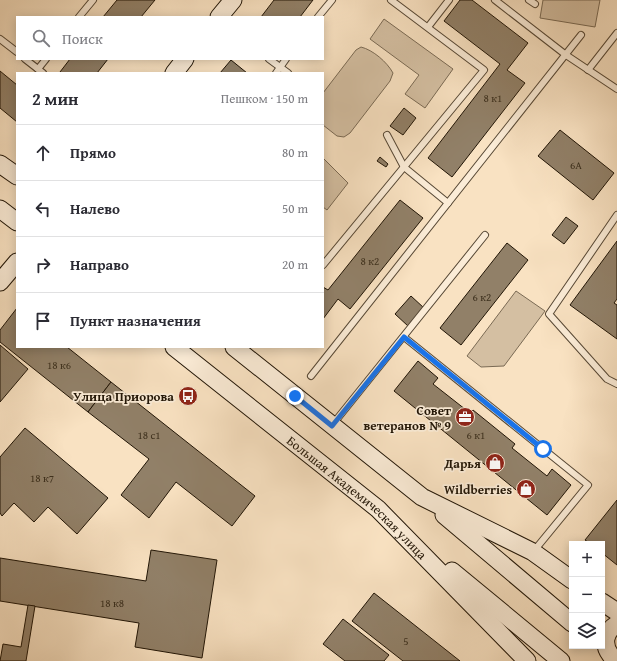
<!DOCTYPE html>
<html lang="ru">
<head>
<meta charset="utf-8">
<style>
  body { margin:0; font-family:"Gentium Book Plus",serif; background:#f2f2f3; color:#2b2b33 }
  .controls { position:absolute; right:12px; bottom:12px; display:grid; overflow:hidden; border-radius:0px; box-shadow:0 2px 10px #0003 }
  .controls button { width:36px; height:36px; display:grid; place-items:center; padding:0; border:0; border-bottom:1px solid #e1e1e2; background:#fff; color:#2b2b33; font:20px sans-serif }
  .stop { position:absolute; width:12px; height:12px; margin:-9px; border:3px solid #1a73e8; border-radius:50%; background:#fff }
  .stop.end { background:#1a73e8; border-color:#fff; box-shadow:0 1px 4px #0008 }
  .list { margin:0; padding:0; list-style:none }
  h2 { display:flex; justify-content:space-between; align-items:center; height:52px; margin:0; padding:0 16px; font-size:17px }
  h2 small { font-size:13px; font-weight:400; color:#7c7c81 }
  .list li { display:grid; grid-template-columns:26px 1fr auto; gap:12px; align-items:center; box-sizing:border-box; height:56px; padding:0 16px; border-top:1px solid #e1e1e2 }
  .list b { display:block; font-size:15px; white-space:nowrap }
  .list em { font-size:13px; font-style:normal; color:#7c7c81 }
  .icon { flex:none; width:22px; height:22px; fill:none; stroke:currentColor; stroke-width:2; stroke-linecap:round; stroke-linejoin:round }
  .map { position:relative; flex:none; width:617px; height:661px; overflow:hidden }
  .search { position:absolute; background:#fff; box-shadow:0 2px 10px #0003; left:16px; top:16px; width:308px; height:44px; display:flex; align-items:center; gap:10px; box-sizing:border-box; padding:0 14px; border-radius:0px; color:#7c7c81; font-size:15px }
  .panel { position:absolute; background:#fff; box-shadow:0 2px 10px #0003; left:16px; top:72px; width:308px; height:276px; border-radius:0px }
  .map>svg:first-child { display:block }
  .green { fill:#d4bfa2; stroke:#7a6a54 }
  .building { fill:#918068; stroke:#211506 }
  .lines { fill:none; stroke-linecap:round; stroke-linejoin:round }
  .lane-casing { stroke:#574835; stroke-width:8 }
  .secondary-casing { stroke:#211506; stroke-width:19 }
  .lane { stroke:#fbecd7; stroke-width:6 }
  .secondary { stroke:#fbecd7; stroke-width:17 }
  .route { stroke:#1a73e8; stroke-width:5 }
  .labels { text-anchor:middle; stroke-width:3.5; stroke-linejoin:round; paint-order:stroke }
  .number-label { font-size:11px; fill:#3d301e }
  .poi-label { font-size:13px; font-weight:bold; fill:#211506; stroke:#fbecd7; text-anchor:end }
  .street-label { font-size:13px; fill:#211506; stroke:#fbecd7 }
</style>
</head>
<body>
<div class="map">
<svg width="617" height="661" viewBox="0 0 617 661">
  <rect width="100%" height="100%" fill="#f9e2c2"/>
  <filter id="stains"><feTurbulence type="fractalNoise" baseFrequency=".005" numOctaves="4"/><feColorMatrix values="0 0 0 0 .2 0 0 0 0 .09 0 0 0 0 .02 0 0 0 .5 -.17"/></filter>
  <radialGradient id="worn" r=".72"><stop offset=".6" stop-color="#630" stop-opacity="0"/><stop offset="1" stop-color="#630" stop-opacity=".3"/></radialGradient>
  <!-- green -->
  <g class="green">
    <polygon points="543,0 600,0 595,27 540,18"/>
    <polygon points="384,19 453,69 425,108 405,94 419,75 370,39"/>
    <path d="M361 47C373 50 387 62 393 73L390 81 350 133 344 137 337 136 323 125V93L356 50Z"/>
    <polygon points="323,158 348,183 327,210 323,207"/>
    <polygon points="516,291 545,311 504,366 481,367 467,356"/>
  </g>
  <!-- building -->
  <g class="building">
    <polygon points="117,0 155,0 141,17 103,17"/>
    <polygon points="274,0 313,0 300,17 261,17"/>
    <polygon points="460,0 472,0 528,43 507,70 525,83 452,177 428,158 500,64 444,21"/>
    <polygon points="70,59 108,59 97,73 61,73 60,72"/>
    <polygon points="231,60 247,73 220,73"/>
    <polygon points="0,71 17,85 17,122 0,108"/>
    <polygon points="404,108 416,118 403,135 390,126"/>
    <polygon points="560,130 614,173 593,200 538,156"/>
    <polygon points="380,157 388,164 386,167 377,161"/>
    <polygon points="400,200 423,218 350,309 338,299 323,319 323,287 328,290"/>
    <polygon points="566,217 578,226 564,244 552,235"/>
    <polygon points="617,241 617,299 614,303 617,305 617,339 570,305"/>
    <polygon points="507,243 528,260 461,345 440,328"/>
    <polygon points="411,296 424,308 408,326 395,314"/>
    <polygon points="17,308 17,347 67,347 111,382 88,412 0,342 0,330"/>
    <polygon points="0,345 28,369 0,402"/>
    <polygon points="418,361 438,378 433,384 470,413 473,410 515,444 512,448 547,476 552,469 571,485 547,515 394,391"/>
    <polygon points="111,382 255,496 232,526 176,482 149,518 121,495 149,459 88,412"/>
    <polygon points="25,428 108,498 77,534 48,507 34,522 14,503 2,516 0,513 0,457"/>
    <polygon points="617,500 617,565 602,553 602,544 591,544 585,540"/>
    <polygon points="151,550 217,560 202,658 135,647 139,623 0,601 0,558 146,581"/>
    <polygon points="374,593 460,661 403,661 352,621"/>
    <polygon points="28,605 35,606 26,661 0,661 3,644 21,647"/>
    <polygon points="343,619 389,655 384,661 345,661 323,644"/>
  </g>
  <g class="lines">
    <!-- lane casing -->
    <g class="lane-casing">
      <g id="lane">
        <polyline points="495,0 566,55 617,89"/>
        <polyline points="529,0 535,4"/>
        <polyline points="79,17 93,0"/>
        <polyline points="318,17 332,0"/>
        <polyline points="428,27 449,0"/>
        <polyline points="0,39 17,52"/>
        <polyline points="25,59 43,73"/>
        <polyline points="269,59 288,73"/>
        <polyline points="38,69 46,59"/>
        <polyline points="588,70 617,33"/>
        <polyline points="276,73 286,59"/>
        <polyline points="387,135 404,167 448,203"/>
        <polyline points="617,215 549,314 607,379 617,384"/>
        <polyline points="323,265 484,70 391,0"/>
        <polyline points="404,337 588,485 533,552"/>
        <polyline points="311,376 581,35"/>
        <polyline points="333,424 485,235"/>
      </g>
    </g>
    <!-- secondary casing -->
    <g class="secondary-casing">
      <g id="secondary">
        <polyline points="219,17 233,0"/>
        <polyline points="174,73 185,59"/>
        <polyline points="0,164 17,176"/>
        <polyline points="0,209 17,222"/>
        <polyline points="0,282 17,262"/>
        <path id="s1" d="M174 347 378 509 527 661"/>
        <polyline points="234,347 422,497 533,552 572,580"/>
        <polyline points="444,515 572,623"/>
        <polyline points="452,571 561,661"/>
        <polyline points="602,602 617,612"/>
        <path d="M612 657C602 645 604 632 617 624"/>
      </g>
    </g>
    <!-- lane -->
    <use href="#lane" class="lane"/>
    <!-- secondary -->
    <use href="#secondary" class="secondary"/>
  </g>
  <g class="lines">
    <!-- route -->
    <polyline class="route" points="295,396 332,426 404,337 543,449"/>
  </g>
  <!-- icons -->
  <defs>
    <g id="bus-disc" transform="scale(1)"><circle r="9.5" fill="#8f2418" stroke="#fbecd7"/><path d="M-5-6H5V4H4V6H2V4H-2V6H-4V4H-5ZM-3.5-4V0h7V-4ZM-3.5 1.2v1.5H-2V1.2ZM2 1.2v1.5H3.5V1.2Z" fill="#fff"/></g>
    <g id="office-disc" transform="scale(1)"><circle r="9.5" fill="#8f2418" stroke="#fbecd7"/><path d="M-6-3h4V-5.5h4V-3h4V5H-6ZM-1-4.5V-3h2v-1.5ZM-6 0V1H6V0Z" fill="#fff"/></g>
    <g id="shop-disc" transform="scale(1)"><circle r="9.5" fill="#8f2418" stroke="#fbecd7"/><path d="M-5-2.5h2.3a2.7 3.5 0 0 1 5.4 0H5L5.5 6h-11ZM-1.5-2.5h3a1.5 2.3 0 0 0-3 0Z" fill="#fff"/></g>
  </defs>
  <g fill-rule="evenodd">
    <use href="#bus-disc" x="188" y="396"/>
    <use href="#office-disc" x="465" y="417"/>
    <use href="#shop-disc" x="495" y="463"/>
    <use href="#shop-disc" x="526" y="489"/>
  </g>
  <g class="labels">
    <!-- number labels -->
    <g class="number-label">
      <text x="493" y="102">8 к1</text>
      <text x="576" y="169">6А</text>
      <text x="370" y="265">8 к2</text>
      <text x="482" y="301">6 к2</text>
      <text x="59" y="369">18 к6</text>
      <text x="149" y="439">18 с1</text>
      <text x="476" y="439">6 к1</text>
      <text x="42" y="482">18 к7</text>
      <text x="112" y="607">18 к8</text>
      <text x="406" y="645">5</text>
    </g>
    <!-- poi labels -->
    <g class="poi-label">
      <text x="174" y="401">Улица Приорова</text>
      <text x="451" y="415">Совет<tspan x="451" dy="15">ветеранов № 9</tspan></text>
      <text x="481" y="468">Дарья</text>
      <text x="512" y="494">Wildberries</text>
    </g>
    <!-- street labels -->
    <g class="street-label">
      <text dy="5" stroke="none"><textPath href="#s1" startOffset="237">Большая Академическая улица</textPath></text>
    </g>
  </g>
  <rect width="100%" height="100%" filter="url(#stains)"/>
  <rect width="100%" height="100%" fill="url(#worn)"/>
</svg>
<div class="controls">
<button>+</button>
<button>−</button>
<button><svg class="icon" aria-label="layers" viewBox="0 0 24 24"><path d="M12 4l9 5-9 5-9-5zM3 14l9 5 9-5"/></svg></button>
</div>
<div class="stop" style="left:543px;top:449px"></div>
<div class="stop end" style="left:295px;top:396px"></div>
<div class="search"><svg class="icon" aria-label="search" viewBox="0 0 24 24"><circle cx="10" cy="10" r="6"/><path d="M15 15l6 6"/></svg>Поиск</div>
<section class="panel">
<h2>2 мин<small>Пешком · 150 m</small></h2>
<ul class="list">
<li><svg class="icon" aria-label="ahead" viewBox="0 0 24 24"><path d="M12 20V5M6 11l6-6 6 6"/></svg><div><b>Прямо</b></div><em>80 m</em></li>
<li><svg class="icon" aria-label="left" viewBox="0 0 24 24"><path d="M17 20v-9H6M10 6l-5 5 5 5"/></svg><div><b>Налево</b></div><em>50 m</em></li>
<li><svg class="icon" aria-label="right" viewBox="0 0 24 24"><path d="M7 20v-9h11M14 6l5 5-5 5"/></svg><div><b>Направо</b></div><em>20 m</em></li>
<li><svg class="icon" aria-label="arrive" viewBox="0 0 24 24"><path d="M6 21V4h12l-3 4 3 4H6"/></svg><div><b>Пункт назначения</b></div></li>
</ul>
</section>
</div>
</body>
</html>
